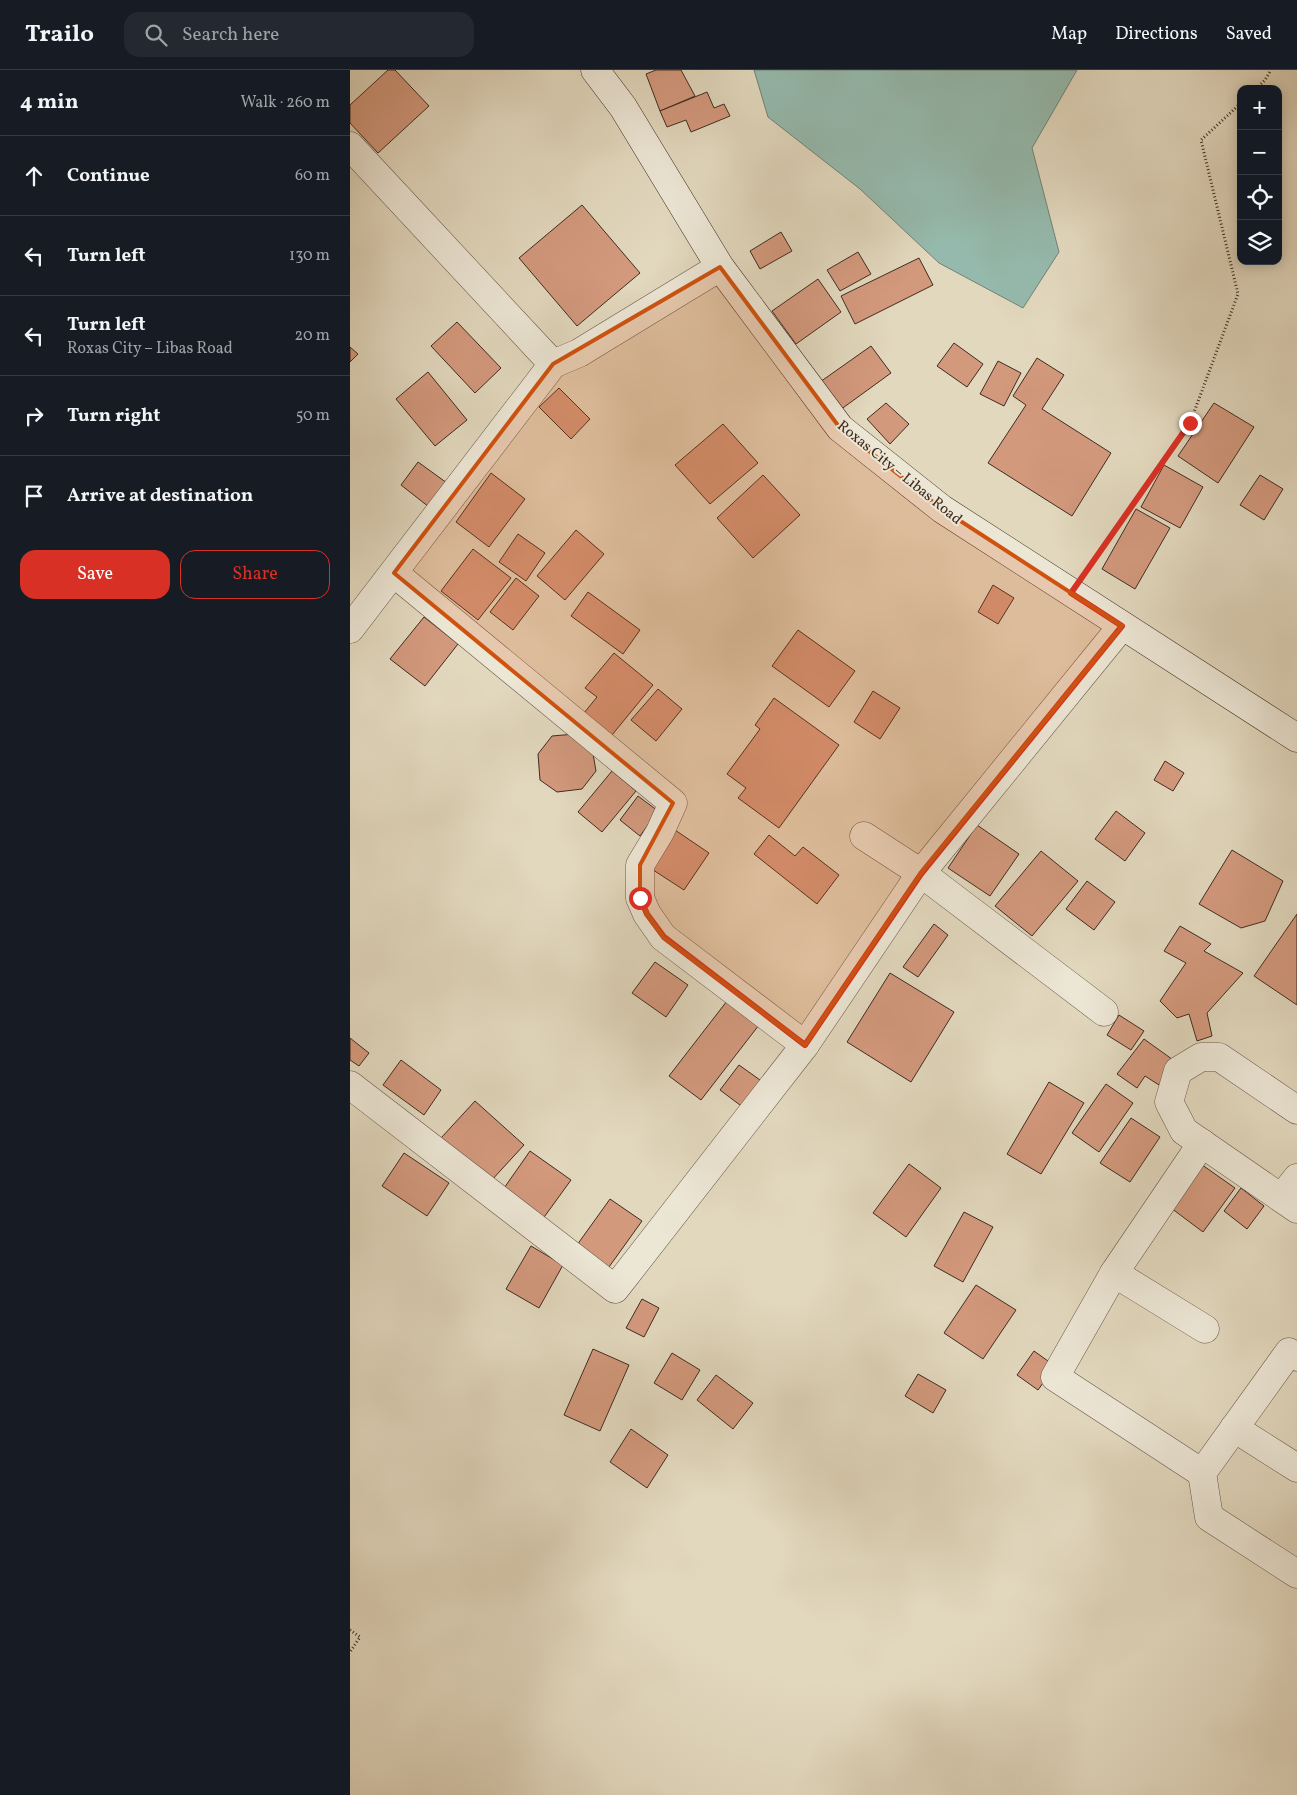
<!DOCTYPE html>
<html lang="en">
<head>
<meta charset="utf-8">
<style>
  body { margin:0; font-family:Vollkorn,serif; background:#242831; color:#f1f3f6 }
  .controls { position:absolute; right:15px; top:15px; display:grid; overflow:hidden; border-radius:10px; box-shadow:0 2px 12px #0003 }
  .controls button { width:45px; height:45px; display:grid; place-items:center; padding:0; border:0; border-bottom:1px solid #363941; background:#171b24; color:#f1f3f6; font:25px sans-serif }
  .stop { position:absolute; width:15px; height:15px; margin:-11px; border:4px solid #d93025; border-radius:50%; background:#fff }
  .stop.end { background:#d93025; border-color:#fff; box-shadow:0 1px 5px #0008 }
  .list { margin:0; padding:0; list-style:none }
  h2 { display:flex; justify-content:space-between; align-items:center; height:65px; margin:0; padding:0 20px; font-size:21px }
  h2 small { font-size:16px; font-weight:400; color:#9ea1a6 }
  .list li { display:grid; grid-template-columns:32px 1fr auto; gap:15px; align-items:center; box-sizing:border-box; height:80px; padding:0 20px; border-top:1px solid #363941 }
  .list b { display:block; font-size:19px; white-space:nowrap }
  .list p { margin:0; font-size:16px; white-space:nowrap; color:#9ea1a6 }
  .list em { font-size:16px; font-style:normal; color:#9ea1a6 }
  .actions { display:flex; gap:10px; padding:15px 20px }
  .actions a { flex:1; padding:11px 0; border:1px solid #d93025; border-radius:15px; text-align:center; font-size:18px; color:#d93025 }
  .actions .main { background:#d93025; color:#fff }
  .icon { flex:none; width:28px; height:28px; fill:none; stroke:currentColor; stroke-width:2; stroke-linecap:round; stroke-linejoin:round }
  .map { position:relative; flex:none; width:947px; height:1725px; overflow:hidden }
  header { display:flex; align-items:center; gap:30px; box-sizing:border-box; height:70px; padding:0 25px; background:#171b24; border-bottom:1px solid #363941 }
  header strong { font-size:24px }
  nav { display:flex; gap:28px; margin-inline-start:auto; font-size:18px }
  .search { width:350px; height:45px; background:#242831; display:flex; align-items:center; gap:12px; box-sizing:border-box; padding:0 18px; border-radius:15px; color:#9ea1a6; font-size:19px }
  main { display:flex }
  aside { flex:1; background:#171b24 }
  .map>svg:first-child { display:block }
  .water { fill:#95baad; stroke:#738175 }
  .building { fill:#d3997d; stroke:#402b20 }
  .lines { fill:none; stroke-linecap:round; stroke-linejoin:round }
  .street-casing { stroke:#685648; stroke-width:29 }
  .secondary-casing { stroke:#402b20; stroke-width:29 }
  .path { stroke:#402b20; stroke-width:3; stroke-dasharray:1 2.5; stroke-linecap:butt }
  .street { stroke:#ece6d5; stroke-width:28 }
  .secondary { stroke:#ece6d5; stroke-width:28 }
  .route { stroke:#d93025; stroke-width:6 }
  .marked { fill:#cf520f; fill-opacity:0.2; stroke:#cf520f; stroke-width:4; stroke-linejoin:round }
  .labels { text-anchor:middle; stroke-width:4; stroke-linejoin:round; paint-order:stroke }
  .street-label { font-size:15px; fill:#402b20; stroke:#ece6d5 }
</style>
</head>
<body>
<header>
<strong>Trailo</strong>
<div class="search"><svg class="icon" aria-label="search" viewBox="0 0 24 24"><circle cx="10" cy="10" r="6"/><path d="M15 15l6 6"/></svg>Search here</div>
<nav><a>Map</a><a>Directions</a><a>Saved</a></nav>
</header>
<main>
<aside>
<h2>4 min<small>Walk · 260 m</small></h2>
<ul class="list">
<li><svg class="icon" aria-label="ahead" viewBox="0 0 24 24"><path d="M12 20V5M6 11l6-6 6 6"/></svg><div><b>Continue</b></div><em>60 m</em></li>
<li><svg class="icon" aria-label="left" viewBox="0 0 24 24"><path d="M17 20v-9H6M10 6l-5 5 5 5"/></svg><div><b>Turn left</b></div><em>130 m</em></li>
<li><svg class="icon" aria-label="left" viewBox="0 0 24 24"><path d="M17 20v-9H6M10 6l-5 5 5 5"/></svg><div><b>Turn left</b><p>Roxas City – Libas Road</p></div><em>20 m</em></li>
<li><svg class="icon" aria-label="right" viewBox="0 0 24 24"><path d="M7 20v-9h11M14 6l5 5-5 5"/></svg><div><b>Turn right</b></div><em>50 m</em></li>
<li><svg class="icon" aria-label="arrive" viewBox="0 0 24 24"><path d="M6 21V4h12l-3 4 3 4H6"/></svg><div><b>Arrive at destination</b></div></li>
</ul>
<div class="actions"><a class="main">Save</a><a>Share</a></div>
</aside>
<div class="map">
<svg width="947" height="1725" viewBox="0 0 947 1725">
  <rect width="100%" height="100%" fill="#e2d8be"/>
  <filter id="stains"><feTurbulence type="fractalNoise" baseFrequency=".004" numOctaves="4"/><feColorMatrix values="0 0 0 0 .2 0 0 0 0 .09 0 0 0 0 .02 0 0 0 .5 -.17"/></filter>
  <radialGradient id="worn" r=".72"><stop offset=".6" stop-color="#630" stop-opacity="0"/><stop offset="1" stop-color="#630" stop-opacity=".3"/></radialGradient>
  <!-- water -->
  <polygon class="water" points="404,0 727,0 682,78 709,182 673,238 589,193 510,119 418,47"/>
  <!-- building -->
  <g class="building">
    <polygon points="38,0 45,0 79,36 28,83 0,53 0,35"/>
    <polygon points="306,0 331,0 345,26 310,41 296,4"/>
    <polygon points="357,22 364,38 374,34 380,46 341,62 336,50 317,57 310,41"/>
    <polygon points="232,135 290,203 227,256 169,188"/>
    <polygon points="431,162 442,181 410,199 400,181"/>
    <polygon points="508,182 521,204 490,221 477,200"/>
    <polygon points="569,188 583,215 505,254 491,226"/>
    <polygon points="468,209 491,242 446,274 422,241"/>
    <polygon points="107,252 151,298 125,323 81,276"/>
    <polygon points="604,273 633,294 617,317 587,296"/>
    <polygon points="521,276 541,303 490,340 470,312"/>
    <polygon points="0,277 8,284 0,292"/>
    <polygon points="687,288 714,305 692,339 761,383 722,446 638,393 676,335 663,326"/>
    <polygon points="648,291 671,303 654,336 630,324"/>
    <polygon points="78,302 117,350 85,376 46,329"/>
    <polygon points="209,318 240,349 221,369 189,337"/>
    <polygon points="536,333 559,354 540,374 517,349"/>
    <polygon points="864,333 904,357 868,413 828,386"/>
    <polygon points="373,354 408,393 360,434 325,395"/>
    <polygon points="68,392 97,413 79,437 51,415"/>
    <polygon points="814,395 853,417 830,458 791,437"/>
    <polygon points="141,403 175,429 139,477 106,452"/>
    <polygon points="413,405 450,445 403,488 367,448"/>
    <polygon points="910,405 933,419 914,450 890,435"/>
    <polygon points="786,439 820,458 785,519 752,499"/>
    <polygon points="226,460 254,484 215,530 187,506"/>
    <polygon points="168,464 195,483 176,511 149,492"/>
    <polygon points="123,479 161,508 128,550 91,521"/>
    <polygon points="166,508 189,526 163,560 140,542"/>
    <polygon points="643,515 664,528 648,554 628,542"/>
    <polygon points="238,522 290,560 273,584 221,546"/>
    <polygon points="74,547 108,574 75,616 40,589"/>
    <polygon points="448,560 505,601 479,637 422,596"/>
    <polygon points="264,583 303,615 262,665 234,643 247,627 235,618"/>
    <polygon points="308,619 332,639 306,671 281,650"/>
    <polygon points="523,621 550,638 530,669 504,652"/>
    <polygon points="424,628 489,675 429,758 388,728 396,718 377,704 410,659 405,655"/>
    <polygon points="225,664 242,678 246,701 232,719 207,722 190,710 188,684 202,666"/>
    <polygon points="815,691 834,703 823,721 804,710"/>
    <polygon points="262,701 286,721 252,762 228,742"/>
    <polygon points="288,726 308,741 290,766 270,750"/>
    <polygon points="766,741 795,763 775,791 745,769"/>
    <polygon points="627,755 669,784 640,826 598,798"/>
    <polygon points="325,760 359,783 334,820 300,798"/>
    <polygon points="419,765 445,786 453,777 489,805 467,834 404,784"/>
    <polygon points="882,780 933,811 915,851 891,858 849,834"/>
    <polygon points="691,781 728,811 682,866 645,836"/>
    <polygon points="737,811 765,832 744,860 716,839"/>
    <polygon points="947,844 947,935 904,906"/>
    <polygon points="584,854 598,865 568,907 553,897"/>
    <polygon points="830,856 861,874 854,881 893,903 857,943 862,966 847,971 839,944 827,948 810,931 836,893 814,881"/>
    <polygon points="305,892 338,915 316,947 282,923"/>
    <polygon points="540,903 604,942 561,1012 497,972"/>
    <polygon points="377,931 409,955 351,1030 319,1006"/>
    <polygon points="769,945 794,961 781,980 757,965"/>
    <polygon points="0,968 19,983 9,996 0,990"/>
    <polygon points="794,969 826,992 809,1015 795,1006 787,1018 767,1004"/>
    <polygon points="51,990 91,1020 74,1045 33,1015"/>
    <polygon points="389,995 417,1015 398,1041 370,1020"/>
    <polygon points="699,1012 734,1033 691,1104 657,1084"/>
    <polygon points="756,1014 783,1033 749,1082 722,1063"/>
    <polygon points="125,1031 174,1075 140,1112 91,1068"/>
    <polygon points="781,1048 810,1067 780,1112 750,1093"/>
    <polygon points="180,1081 221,1110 192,1150 152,1121"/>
    <polygon points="54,1083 99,1113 77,1146 32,1116"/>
    <polygon points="848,1092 885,1118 853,1162 817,1135"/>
    <polygon points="559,1094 591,1118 556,1167 523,1143"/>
    <polygon points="891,1118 914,1136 897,1159 874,1141"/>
    <polygon points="260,1129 292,1151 259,1197 227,1175"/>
    <polygon points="614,1142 643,1157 613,1212 584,1196"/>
    <polygon points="181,1176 213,1195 189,1238 156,1219"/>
    <polygon points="626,1215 666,1240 633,1289 594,1263"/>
    <polygon points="292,1229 309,1238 294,1267 276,1258"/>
    <polygon points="243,1279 279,1295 250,1361 214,1345"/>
    <polygon points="684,1281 705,1296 688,1320 667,1305"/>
    <polygon points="322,1283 350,1300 332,1330 304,1313"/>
    <polygon points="568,1304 596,1320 583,1343 555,1326"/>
    <polygon points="366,1305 403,1333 383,1359 347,1330"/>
    <polygon points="281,1359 318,1385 297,1418 260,1392"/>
  </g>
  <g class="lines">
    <!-- street casing -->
    <g class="street-casing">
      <g id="street">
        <polyline points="0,76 203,294"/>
        <polyline points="44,503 323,733 310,762 290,795 290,828 297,844 313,867 455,975"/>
        <polyline points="0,559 203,294 229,283 370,197"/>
        <polyline points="514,766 571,803 754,942"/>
        <polyline points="0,1015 265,1219 455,975 571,803 772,556"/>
        <polyline points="947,1040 869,987 851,987 828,1001 819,1032 834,1061 947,1139"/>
        <polyline points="931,1128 947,1108"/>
        <polyline points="764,1203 852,1073"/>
        <polyline points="947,1287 939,1282 852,1403 859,1447 947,1504"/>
        <polyline points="884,1358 947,1398"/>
        <polyline points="852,1403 705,1307 764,1203 855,1259"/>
      </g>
    </g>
    <!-- secondary casing -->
    <g class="secondary-casing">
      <polyline id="secondary" points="245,0 273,37 370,197 490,358 592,439 947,668"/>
    </g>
    <!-- path -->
    <g class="path">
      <polyline points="906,19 915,10 921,0"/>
      <polyline points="737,500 840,353 888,224 851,70 891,33"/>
      <polyline points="0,1560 10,1567 0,1582"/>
    </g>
    <!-- street -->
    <use href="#street" class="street"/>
    <!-- secondary -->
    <use href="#secondary" class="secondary"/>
  </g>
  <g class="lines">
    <!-- route -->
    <polyline class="route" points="290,828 297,844 314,867 455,975 571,804 772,556 721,523 840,353"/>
  </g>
  <!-- marked area -->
  <path class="marked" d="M370 197 490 358 592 439 772 556 571 803 455 975 313 867 297 844 290 828V795L323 733 44 503 203 294Z"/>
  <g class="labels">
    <!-- street labels -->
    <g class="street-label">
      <text transform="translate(550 402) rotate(39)" y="5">Roxas City – Libas Road</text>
    </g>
  </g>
  <rect width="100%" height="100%" filter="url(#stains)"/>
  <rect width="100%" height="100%" fill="url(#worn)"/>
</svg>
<div class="controls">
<button>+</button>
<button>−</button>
<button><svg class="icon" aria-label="locate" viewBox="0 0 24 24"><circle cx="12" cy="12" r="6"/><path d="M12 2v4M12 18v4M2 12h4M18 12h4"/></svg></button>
<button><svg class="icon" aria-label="layers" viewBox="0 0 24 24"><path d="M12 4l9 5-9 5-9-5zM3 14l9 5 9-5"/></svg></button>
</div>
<div class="stop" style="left:290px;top:828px"></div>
<div class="stop end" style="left:840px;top:353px"></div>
</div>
</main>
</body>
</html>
